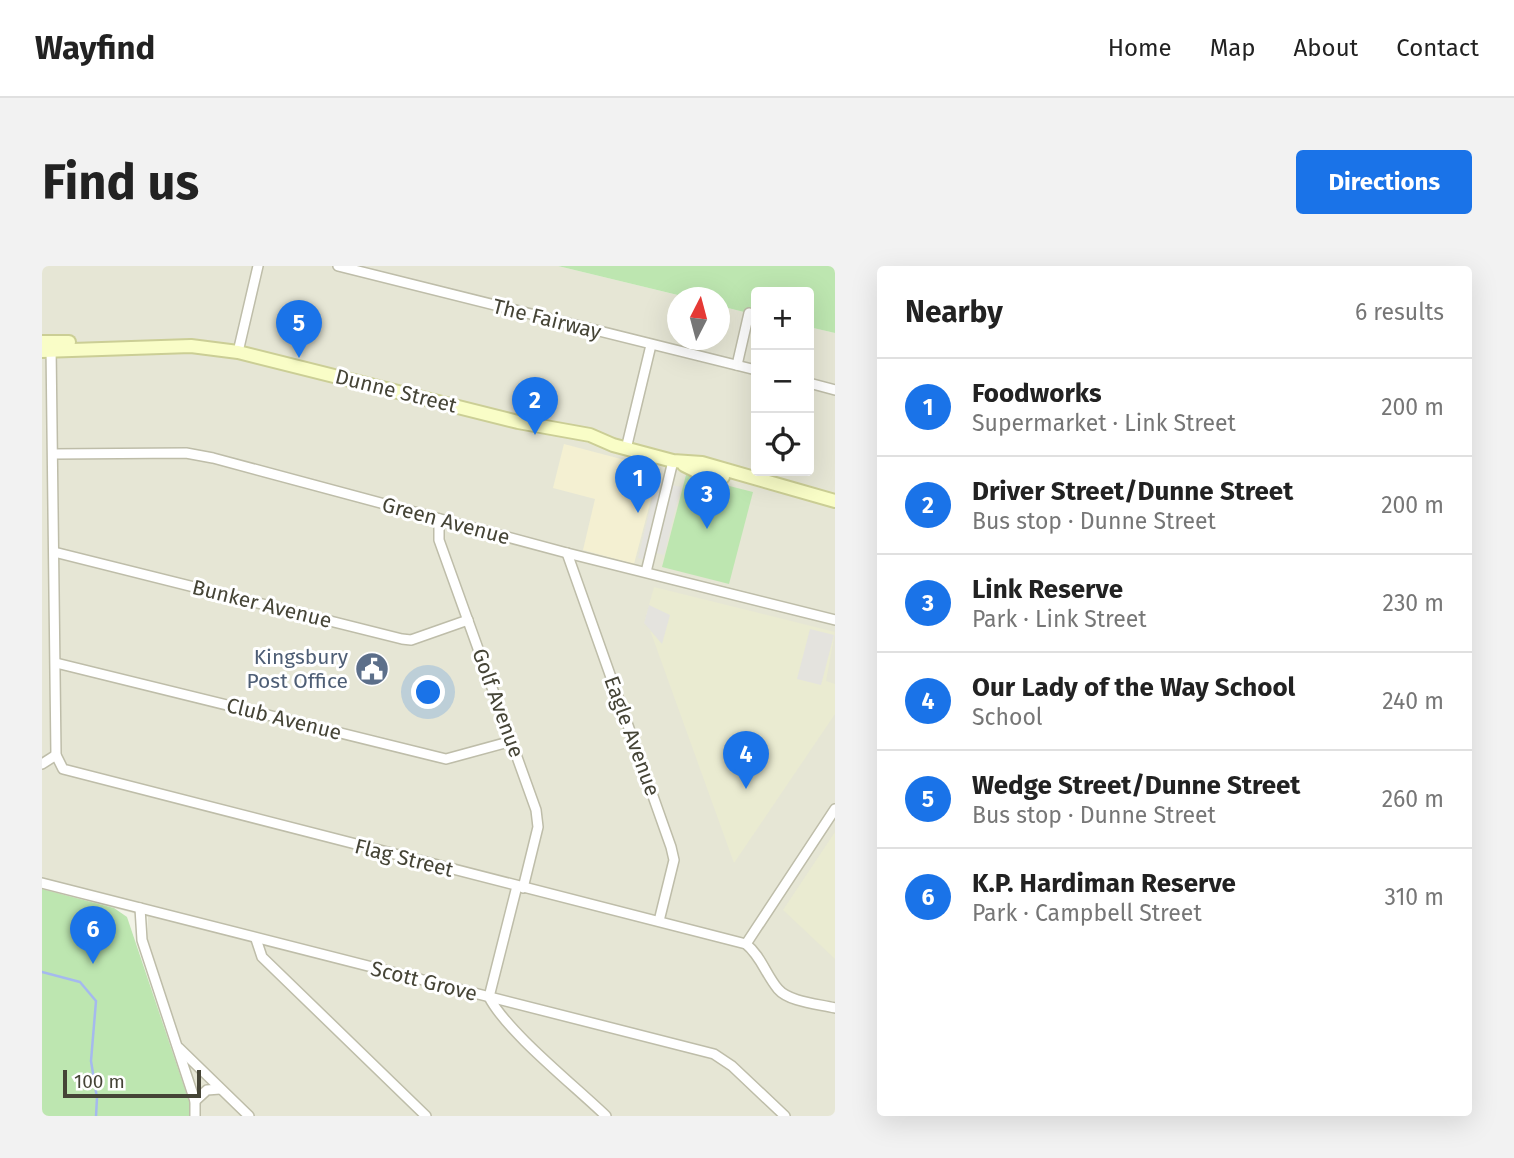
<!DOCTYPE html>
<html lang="en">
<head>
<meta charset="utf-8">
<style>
  body { margin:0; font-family:"Fira Sans",sans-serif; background:#f2f2f2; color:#222 }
  .controls { position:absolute; right:21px; top:21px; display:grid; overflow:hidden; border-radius:7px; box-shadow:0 7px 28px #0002 }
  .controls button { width:63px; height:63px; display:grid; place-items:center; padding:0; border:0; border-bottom:2px solid #e0e0e0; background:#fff; color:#222; font:35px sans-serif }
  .compass { position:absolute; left:625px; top:21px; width:63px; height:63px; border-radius:50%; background:#fff; box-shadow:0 7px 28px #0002; rotate:6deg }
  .scale { position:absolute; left:21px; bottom:18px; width:138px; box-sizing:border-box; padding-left:7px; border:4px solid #454436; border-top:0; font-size:19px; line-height:24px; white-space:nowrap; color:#454436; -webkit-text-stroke:5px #fff; paint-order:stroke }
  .you { position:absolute; left:387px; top:427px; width:24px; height:24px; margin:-18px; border:5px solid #fff; border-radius:50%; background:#1a73e8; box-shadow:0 0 0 10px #1a73e833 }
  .badge { display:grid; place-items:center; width:46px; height:46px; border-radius:50%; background:#1a73e8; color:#fff; font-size:23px; font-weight:700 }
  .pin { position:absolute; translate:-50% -58px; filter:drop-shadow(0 2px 4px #0008) }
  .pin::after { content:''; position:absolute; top:37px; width:24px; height:21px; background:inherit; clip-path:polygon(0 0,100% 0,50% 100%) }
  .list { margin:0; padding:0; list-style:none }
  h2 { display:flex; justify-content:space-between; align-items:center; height:91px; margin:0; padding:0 28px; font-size:30px }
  h2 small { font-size:23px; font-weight:400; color:#767676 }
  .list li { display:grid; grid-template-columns:46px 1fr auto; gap:21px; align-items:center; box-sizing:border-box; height:98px; padding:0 28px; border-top:2px solid #e0e0e0 }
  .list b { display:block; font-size:26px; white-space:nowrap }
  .list p { margin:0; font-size:23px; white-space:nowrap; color:#767676 }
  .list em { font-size:23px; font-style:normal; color:#767676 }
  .icon { flex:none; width:38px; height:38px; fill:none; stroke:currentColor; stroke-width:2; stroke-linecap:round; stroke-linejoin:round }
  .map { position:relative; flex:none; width:793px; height:850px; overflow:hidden; border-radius:7px }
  header { display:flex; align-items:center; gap:42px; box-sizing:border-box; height:98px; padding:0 35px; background:#fff; border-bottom:2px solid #e0e0e0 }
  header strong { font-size:33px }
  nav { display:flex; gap:38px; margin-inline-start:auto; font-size:24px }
  .intro { display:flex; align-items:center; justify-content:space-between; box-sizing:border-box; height:168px; padding:0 42px }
  h1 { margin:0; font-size:49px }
  .button { padding:18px 32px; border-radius:7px; background:#1a73e8; color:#fff; font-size:24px; font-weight:700 }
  main { display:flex; gap:42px; padding:0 42px }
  aside { flex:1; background:#fff; border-radius:7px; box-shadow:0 7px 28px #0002 }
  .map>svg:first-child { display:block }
  .residential { fill:#e6e6d5 }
  .commercial { fill:#f4f0d2 }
  .education { fill:#eaebd1 }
  .green { fill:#bde6b0 }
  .parking { fill:#e4e3de }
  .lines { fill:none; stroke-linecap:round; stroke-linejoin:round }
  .stream { stroke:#a5b9ee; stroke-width:2.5 }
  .minor-casing { stroke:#bebda9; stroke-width:12 }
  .secondary-casing { stroke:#cbce95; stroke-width:16 }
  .minor { stroke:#fff; stroke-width:9 }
  .secondary { stroke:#f9fdc7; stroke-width:12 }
  .labels { text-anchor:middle; stroke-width:6; stroke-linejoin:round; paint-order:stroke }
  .street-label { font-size:21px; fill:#454436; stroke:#fff }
  .service-label { font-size:21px; fill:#4e5e75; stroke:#fff; text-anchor:end }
</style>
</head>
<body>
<header>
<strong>Wayfind</strong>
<nav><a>Home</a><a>Map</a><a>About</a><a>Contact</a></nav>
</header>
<div class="intro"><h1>Find us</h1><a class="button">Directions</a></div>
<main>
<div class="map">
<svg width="793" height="850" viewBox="0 0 793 850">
  <rect width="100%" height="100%" fill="#f2f3e7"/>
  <!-- residential -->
  <polygon class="residential" points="0,0 516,0 644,31 636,32 636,74 678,74 678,40 714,49 714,205 767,205 767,61 793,67 793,850 158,850 151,816 105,672 106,651 0,623"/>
  <!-- commercial -->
  <polygon class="commercial" points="522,178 617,203 592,298 541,284 553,233 511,222"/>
  <!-- education -->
  <g class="education">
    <polygon points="612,321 793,366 784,415 793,418 793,448 692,597 608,364 602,357"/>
    <polygon points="793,566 793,693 741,644"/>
  </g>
  <!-- green -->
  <g class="green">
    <polygon points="516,0 793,0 793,67 767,61 767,26 714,26 714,49 678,40 678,32 644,31"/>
    <polygon points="644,209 711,226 687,318 620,301"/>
    <polygon points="0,623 72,642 85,651 147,835 149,850 0,850"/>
  </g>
  <!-- parking -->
  <g class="parking">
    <polygon points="615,214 622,216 603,294 596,292"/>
    <polygon points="630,219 639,221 622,289 614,287"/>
    <polygon points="607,339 628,349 620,378 602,357"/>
    <polygon points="768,363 792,369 779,419 755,413"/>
  </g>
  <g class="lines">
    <!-- stream -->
    <polyline class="stream" points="0,706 38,716 54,735 49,795 55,832 54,850"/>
    <!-- minor casing -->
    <g class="minor-casing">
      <g id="minor">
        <polyline points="296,0 714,104"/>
        <path d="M9 80 14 489 21 503 704 678C719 690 724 709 736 723 747 736 777 738 793 742"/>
        <polyline points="196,86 216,0"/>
        <polyline points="695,99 707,47"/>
        <polyline points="767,117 793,124"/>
        <polyline points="584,183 609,79"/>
        <polyline points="11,188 144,187 171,192 525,287 793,354"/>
        <polyline points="397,253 397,274 494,544 496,561 481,622"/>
        <polyline points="12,286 360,373 369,374 426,354"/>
        <polyline points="525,287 629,581 632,594 617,655"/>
        <polyline points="604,306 631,195"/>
        <polyline points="14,397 404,493 470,475"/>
        <polyline points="0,498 14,489"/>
        <polyline points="0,617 672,788 690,800 743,850"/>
        <path d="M475 620 447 731C465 766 533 820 564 850"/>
        <polyline points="98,642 100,674 153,835 153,850"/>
        <polyline points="214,673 220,691 384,850"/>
        <polyline points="704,678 793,543"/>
        <polyline points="137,782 207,850"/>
        <polyline points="153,835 165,824 178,823"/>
      </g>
    </g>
    <!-- secondary casing -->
    <g class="secondary-casing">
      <g id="secondary">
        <polyline points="0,76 27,76"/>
        <polyline points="0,85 149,80 196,86 476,156 548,169 571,179 631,195 660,197 793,235"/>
        <polyline points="642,199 658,207 681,211"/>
      </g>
    </g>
    <!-- minor -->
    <use href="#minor" class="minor"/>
    <!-- secondary -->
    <use href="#secondary" class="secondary"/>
  </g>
  <!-- icons -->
  <defs>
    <g id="civic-disc" transform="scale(1.75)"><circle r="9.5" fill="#5c6f8a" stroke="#fff"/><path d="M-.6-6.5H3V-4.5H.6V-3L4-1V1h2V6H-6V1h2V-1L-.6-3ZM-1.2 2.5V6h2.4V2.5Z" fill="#fff"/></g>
  </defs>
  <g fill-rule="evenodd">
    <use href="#civic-disc" x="330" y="403"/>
  </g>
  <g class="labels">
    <!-- street labels -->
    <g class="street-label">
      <text transform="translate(505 53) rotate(14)" y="7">The Fairway</text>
      <text transform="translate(354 125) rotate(14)" y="7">Dunne Street</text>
      <text transform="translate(404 255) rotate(15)" y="7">Green Avenue</text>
      <text transform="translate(220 338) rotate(14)" y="7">Bunker Avenue</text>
      <text transform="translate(456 437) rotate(70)" y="7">Golf Avenue</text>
      <text transform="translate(242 453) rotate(14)" y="7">Club Avenue</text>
      <text transform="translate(590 470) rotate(70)" y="7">Eagle Avenue</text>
      <text transform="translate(362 592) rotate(14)" y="7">Flag Street</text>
      <text transform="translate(382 715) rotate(14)" y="7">Scott Grove</text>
    </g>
    <!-- service labels -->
    <g class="service-label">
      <text x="306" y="398">Kingsbury<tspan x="306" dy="24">Post Office</tspan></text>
    </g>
  </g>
</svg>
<div class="controls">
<button>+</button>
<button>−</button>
<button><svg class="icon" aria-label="locate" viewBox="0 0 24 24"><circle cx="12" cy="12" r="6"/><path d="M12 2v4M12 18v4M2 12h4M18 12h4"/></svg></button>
</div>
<svg class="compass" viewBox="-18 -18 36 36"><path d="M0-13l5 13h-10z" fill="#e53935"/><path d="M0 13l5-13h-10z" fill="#767676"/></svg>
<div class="scale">100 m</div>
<div class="you"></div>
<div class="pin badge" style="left:596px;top:247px">1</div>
<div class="pin badge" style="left:493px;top:169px">2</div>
<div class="pin badge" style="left:665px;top:263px">3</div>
<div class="pin badge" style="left:704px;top:523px">4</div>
<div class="pin badge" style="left:257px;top:92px">5</div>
<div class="pin badge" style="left:51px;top:698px">6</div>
</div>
<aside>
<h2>Nearby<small>6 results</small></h2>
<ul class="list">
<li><span class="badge">1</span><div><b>Foodworks</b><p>Supermarket · Link Street</p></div><em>200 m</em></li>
<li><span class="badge">2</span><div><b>Driver Street/Dunne Street</b><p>Bus stop · Dunne Street</p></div><em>200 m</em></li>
<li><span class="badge">3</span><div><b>Link Reserve</b><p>Park · Link Street</p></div><em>230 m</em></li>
<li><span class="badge">4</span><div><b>Our Lady of the Way School</b><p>School</p></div><em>240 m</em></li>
<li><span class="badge">5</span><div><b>Wedge Street/Dunne Street</b><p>Bus stop · Dunne Street</p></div><em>260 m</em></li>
<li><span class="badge">6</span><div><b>K.P. Hardiman Reserve</b><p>Park · Campbell Street</p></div><em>310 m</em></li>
</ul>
</aside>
</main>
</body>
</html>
